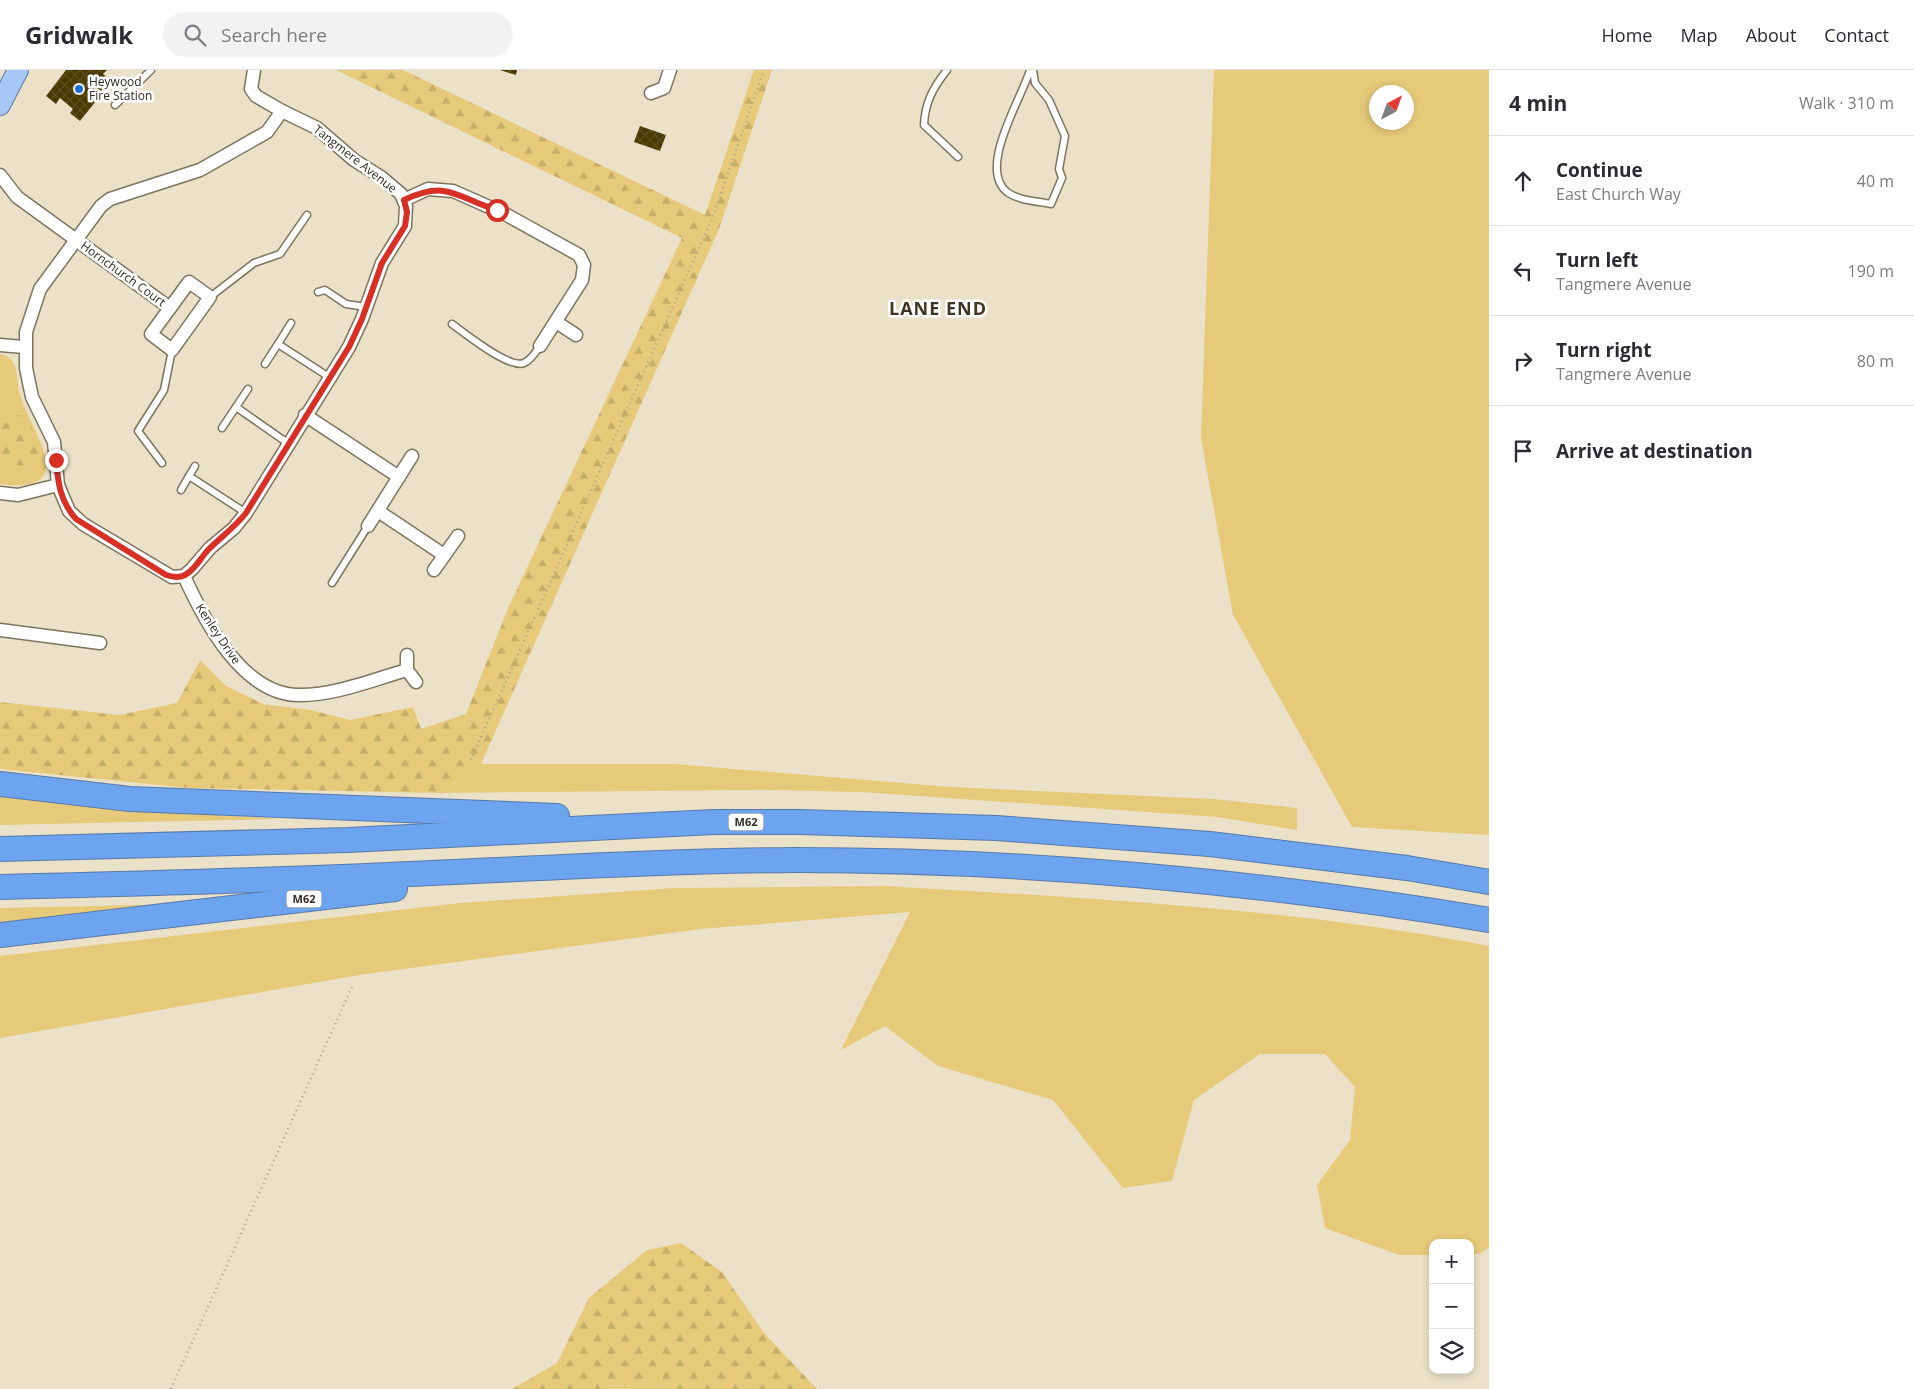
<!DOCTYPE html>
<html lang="en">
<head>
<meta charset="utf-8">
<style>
  body { margin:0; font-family:"Open Sans",sans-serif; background:#f2f2f3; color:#2b2b33 }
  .controls { position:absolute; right:15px; bottom:15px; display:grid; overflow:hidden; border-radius:10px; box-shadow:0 2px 8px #0003 }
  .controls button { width:45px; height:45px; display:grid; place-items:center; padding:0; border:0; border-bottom:1px solid #e1e1e2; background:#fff; color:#2b2b33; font:25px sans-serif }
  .compass { position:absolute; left:1369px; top:15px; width:45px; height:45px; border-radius:50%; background:#fff; box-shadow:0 2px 8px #0003; rotate:41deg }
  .stop { position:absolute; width:15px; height:15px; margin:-11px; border:4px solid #d93025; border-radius:50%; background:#fff }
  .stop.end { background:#d93025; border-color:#fff; box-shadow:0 1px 5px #0008 }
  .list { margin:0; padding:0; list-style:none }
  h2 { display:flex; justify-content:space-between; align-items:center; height:65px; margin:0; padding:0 20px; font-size:21px }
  h2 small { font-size:16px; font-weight:400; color:#7c7c81 }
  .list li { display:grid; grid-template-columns:32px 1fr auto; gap:15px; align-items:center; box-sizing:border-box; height:90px; padding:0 20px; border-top:1px solid #e1e1e2 }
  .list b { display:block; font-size:19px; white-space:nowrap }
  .list p { margin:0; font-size:16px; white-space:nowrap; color:#7c7c81 }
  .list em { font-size:16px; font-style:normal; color:#7c7c81 }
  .icon { flex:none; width:28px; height:28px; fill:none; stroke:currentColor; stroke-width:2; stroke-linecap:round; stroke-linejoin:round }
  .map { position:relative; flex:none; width:1489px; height:1319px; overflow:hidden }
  header { display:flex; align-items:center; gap:30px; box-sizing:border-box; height:70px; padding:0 25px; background:#fff; border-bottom:1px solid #e1e1e2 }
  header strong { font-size:24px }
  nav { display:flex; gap:28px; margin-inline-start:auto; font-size:18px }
  .search { width:350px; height:45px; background:#f2f2f3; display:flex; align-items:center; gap:12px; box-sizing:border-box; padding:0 18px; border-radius:28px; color:#7c7c81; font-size:19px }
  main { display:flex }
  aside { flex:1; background:#fff }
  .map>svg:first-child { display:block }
  .green { fill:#e7ca79; fill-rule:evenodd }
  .forest { fill:url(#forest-firs) }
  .building { fill:url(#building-cross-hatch) }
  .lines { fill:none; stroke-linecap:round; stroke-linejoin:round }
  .lane-casing { stroke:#7d745e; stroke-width:9 }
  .street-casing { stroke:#7d745e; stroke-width:15 }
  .primary-casing { stroke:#587aa8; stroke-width:22 }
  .highway-casing { stroke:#587aa8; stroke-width:26 }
  .path { stroke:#a8a18d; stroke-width:2.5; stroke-dasharray:1 4; stroke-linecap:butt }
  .lane { stroke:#fff; stroke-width:6 }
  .street { stroke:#fff; stroke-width:12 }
  .primary { stroke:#a7c8f6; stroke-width:20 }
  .highway { stroke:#6da4f0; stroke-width:24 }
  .route { stroke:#d93025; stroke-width:6 }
  .poi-dot { fill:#1a6fd9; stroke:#fff; stroke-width:2 }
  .labels { text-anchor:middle; stroke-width:5; stroke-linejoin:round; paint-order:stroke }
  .shield { fill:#fff; stroke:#6e6b65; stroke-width:1 }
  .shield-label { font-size:11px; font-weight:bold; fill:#302c23 }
  .poi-label { font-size:12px; fill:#302c23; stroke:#fff; text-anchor:start }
  .street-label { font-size:12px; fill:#302c23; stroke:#fff }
  .district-label { font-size:18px; font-weight:bold; letter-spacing:1px; fill:#3e3622; stroke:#fff }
</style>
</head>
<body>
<header>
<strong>Gridwalk</strong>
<div class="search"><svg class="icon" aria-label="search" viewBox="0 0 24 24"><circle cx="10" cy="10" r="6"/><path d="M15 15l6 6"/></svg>Search here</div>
<nav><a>Home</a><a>Map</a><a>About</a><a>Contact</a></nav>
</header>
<main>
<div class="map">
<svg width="1489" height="1319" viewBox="0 0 1489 1319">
  <defs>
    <pattern id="forest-firs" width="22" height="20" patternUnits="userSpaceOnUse" patternTransform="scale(1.25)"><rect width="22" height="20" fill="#e7ca79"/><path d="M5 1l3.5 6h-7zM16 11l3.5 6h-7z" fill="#c6ae68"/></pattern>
    <pattern id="building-cross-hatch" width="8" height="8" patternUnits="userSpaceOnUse" patternTransform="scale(1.25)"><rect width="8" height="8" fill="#4a3900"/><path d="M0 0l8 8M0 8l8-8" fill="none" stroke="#5c4d1c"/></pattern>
  </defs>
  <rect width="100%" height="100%" fill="#eae1c8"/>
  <!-- green -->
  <g class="green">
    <path d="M1214 0H1489V765L1352 757 1233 545 1201 368ZM1376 22H1406V52H1376Z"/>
    <path d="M0 284C21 288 15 308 20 324 30 361 84 425 0 414Z"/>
    <polygon points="481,694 674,694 951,717 1213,729 1297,738 1297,760 1217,747 862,722 763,720 439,723"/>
    <polygon points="0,724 110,738 280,749 0,755"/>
    <path d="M886 816C1087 828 1291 838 1489 876V1177L1480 1184H1470V1173H1433V1185H1399L1325 1158 1317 1115 1350 1070 1355 1017 1325 984H1260L1194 1030 1172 1111 1123 1118 1053 1030 938 996 885 956 841 980 910 842 701 859 359 905 0 968V886L460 833 674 818Z"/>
    <polygon points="187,834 0,859 0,838"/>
    <polygon points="656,1315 662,1319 543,1319 544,1316"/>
  </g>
  <!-- forest -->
  <g class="forest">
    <polygon points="336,0 403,0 705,145 754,0 772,0 719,159 481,694 439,723 189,718 0,699 0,632 119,645 177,633 200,590 226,616 263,634 311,640 350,650 413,637 421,659 466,644 509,536 682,168"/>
    <path d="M0 344 26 346 42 378C32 401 20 398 0 388Z"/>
    <polygon points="681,1173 722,1202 764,1263 817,1319 662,1319 656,1315 610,1315 610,1319 512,1319 557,1293 589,1228 647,1180"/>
  </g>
  <!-- building -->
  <g class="building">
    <polygon points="66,0 107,0 103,4 112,11 80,51 70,43 73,39 60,28 56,34 46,26"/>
    <polygon points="500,0 517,0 516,5"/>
    <polygon points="640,56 666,65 660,81 634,72"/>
  </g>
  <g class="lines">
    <!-- lane casing -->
    <g class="lane-casing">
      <g id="lane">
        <path d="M947 0C933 18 925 32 924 55L958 87"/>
        <path d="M1030 0C1022 28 977 98 1007 122 1019 131 1038 131 1051 134L1062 108 1059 99 1065 66 1049 30 1035 13 1033 0"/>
        <polyline points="115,35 151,0"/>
        <polyline points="318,222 325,220 346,234 366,237"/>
        <polyline points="210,227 254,193 280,184 307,145"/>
        <polyline points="291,253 278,274 329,307"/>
        <path d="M452 254C466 264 509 299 524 293 531 290 536 282 540 276"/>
        <polyline points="265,294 278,274"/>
        <polyline points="248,319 236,337 289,374"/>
        <polyline points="222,358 236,337"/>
        <polyline points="162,393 138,361 164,320 172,280"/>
        <polyline points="195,396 189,406 246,443"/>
        <polyline points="181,420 189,406"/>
        <polyline points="332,513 368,456"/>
      </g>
    </g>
    <!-- street casing -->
    <g class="street-casing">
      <g id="street">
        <polyline points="254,0 251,19 256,26 282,41"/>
        <polyline points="651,23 664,18 670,0"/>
        <polygon points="282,41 317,58 354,90 381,107 401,124 406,136 405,156 382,193 362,249 349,277 246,443 234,458 210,478 192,499 184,506 172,507 83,454 69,441 58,415 54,372 32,327 26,298 26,262 40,219 101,136 110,129 200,100 267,62"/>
        <polyline points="0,105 17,127 170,238"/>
        <polyline points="404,130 428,119 453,121 505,144 579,185 584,195 582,210 540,276"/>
        <polygon points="189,212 210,227 172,280 151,264"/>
        <polyline points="556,252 576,265"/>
        <polyline points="0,275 24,277"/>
        <polyline points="305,345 399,407"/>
        <polyline points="0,423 18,425 58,415"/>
        <polyline points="378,441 444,485"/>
        <polyline points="368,456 412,386"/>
        <polyline points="434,500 458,466"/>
        <path d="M184 506C204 550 243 626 300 625 336 625 372 610 407 600"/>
        <polyline points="0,560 100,573"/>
        <polyline points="407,585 407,600 416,612"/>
      </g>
    </g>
    <!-- primary casing -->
    <g class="primary-casing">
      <polyline id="primary" points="0,35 18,0"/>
    </g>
    <!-- highway casing -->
    <g class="highway-casing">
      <g id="highway">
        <polyline points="0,714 130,729 557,746"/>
        <polyline points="0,779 348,770 714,752 800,752 996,758 1210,774 1407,798 1489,812"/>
        <path d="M0 817C123 814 245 811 367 806 510 800 652 791 795 790 1025 790 1262 812 1489 850"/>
        <polyline points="0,865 395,819"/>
      </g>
    </g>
    <!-- path -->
    <g class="path">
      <polyline points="471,690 712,149 764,0"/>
      <polyline points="171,1319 352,917"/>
    </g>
    <!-- lane -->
    <use href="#lane" class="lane"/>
    <!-- street -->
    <use href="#street" class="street"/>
    <!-- primary -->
    <use href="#primary" class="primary"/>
    <!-- highway -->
    <use href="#highway" class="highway"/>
  </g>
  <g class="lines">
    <!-- route -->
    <path class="route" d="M56 390C58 413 60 431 76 449L166 505C172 507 179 508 185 505 195 500 201 487 209 479 221 467 235 457 246 443L349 277 362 249 382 193 405 156 407 142 404 130C449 109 456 128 497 140"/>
  </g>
  <!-- markers -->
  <circle class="poi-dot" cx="79" cy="19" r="5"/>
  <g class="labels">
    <!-- shield labels -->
    <g class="shield">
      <rect x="728.5" y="743.5" width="35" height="17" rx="4"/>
      <rect x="286.5" y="820.5" width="35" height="17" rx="4"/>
    </g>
    <g class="shield-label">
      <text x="746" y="756">M62</text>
      <text x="304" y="833">M62</text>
    </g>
    <!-- poi labels -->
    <g class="poi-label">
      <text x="89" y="16">Heywood<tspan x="89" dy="14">Fire Station</tspan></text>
    </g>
    <!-- street labels -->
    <g class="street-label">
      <text transform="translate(355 89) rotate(38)" y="4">Tangmere Avenue</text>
      <text transform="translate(123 204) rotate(36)" y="4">Hornchurch Court</text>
      <text transform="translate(218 564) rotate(56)" y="4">Kenley Drive</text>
    </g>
    <!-- district labels -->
    <g class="district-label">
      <text x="938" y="245">LANE END</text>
    </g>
  </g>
</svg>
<div class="controls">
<button>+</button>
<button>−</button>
<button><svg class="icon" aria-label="layers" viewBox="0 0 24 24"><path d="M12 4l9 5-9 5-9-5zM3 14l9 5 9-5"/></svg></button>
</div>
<svg class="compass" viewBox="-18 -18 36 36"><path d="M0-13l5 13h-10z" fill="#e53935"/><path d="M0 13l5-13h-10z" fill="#7c7c81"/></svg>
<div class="stop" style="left:497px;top:140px"></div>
<div class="stop end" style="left:56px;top:390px"></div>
</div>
<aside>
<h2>4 min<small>Walk · 310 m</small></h2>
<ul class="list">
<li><svg class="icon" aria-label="ahead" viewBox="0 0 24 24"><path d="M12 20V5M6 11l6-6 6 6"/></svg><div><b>Continue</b><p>East Church Way</p></div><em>40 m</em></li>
<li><svg class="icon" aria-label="left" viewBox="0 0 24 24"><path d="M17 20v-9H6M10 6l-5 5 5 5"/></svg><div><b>Turn left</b><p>Tangmere Avenue</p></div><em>190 m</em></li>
<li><svg class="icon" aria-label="right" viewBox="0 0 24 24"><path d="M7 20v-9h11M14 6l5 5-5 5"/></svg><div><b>Turn right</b><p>Tangmere Avenue</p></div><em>80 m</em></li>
<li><svg class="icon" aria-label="arrive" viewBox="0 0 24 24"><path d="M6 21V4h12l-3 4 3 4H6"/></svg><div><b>Arrive at destination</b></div></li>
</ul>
</aside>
</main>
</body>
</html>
